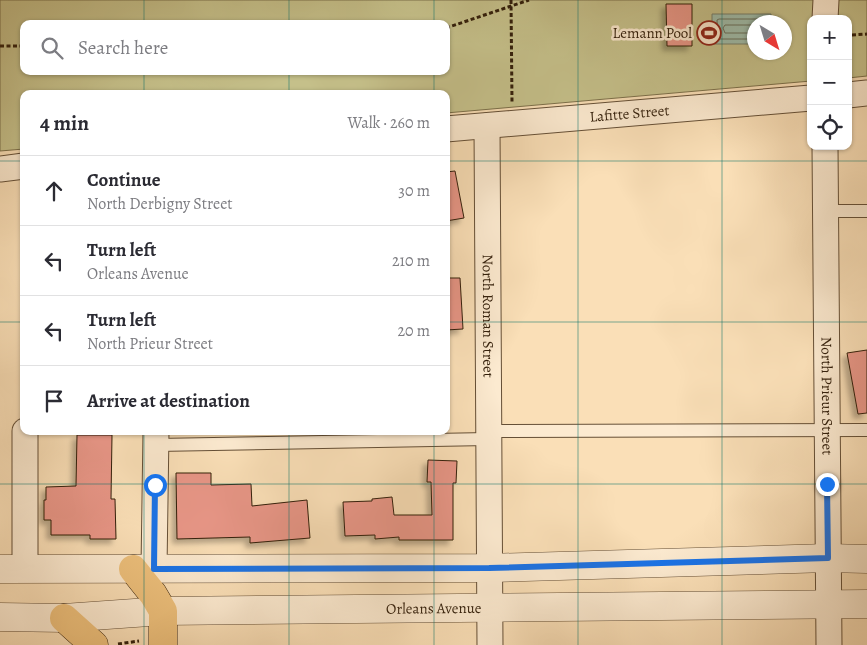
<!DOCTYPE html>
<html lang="en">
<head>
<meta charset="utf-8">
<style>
  body { margin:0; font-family:Alegreya,serif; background:#f7f7f7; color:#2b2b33 }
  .controls { position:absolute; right:15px; top:15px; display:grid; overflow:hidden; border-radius:10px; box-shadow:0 1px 4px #0004 }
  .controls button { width:45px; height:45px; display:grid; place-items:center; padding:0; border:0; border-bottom:1px solid #e1e1e2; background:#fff; color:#2b2b33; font:25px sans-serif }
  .compass { position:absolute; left:747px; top:15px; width:45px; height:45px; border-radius:50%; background:#fff; box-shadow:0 1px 4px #0004; rotate:142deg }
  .stop { position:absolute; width:15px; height:15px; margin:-11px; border:4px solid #1a73e8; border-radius:50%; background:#fff }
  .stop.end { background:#1a73e8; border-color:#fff; box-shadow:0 1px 5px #0008 }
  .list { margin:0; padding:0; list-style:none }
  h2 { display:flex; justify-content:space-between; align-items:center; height:65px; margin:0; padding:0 20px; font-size:21px }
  h2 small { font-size:16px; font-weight:400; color:#7c7c81 }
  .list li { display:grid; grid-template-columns:32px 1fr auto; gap:15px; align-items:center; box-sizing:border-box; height:70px; padding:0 20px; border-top:1px solid #e1e1e2 }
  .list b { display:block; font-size:19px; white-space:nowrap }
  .list p { margin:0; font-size:16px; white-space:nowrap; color:#7c7c81 }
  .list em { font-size:16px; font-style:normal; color:#7c7c81 }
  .icon { flex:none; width:28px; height:28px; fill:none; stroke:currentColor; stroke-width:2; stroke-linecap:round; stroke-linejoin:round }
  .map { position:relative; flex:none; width:867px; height:645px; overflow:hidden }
  .search { position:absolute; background:#fff; box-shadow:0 1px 4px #0004; left:20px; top:20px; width:430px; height:55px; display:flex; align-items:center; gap:12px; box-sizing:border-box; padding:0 18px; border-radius:10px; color:#7c7c81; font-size:19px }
  .panel { position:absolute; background:#fff; box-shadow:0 1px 4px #0004; left:20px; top:90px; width:430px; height:345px; border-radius:10px }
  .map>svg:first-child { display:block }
  .green { fill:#c5c08a; stroke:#7c704a; fill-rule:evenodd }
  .water { fill:#9fbdab; stroke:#747e6b }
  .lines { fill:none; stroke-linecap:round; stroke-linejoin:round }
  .shore { stroke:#696e5b; stroke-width:1 }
  .building { fill:#e89687; stroke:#331f0b; filter:url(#shadow) }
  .service-casing { stroke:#654f36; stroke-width:14 }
  .minor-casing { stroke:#654f36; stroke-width:27 }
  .tertiary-casing { stroke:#654f36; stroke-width:29 }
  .motorway-casing { stroke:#331f0b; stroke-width:29 }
  .path { stroke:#331f0b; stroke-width:3; stroke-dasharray:4 2.5; stroke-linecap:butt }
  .service { stroke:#fcead0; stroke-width:12 }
  .minor { stroke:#fcead0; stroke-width:25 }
  .tertiary { stroke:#fcead0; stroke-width:28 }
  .motorway { stroke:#edc07c; stroke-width:28 }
  .route { stroke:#1a73e8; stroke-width:6 }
  .grid { fill:none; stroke:#0f766e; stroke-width:1; stroke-opacity:0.55 }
  .labels { text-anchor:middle; stroke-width:5; stroke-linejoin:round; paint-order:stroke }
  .poi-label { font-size:15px; fill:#331f0b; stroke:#fcead0; text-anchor:end }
  .street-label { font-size:15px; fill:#331f0b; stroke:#fcead0 }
</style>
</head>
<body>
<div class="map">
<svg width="867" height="645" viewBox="0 0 867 645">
  <defs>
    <filter id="shadow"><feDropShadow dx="-4.5" dy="4.5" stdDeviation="2.5" flood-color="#0004"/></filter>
  </defs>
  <rect width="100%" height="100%" fill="#fadfb7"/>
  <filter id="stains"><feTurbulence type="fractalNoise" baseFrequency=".004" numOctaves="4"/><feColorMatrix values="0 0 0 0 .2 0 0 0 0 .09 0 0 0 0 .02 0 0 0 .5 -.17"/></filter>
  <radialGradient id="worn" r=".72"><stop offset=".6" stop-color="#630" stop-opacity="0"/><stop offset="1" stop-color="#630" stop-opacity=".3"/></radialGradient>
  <!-- green -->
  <path class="green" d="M0 0H867V76L848 78V19H811V81L446 113V94H24V149L0 151ZM754 22H784V52H754ZM24 24H446V71H24Z"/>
  <!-- water -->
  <polygon class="water" points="712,14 771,14 771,22 754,22 754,44 712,44"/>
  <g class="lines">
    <!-- shore -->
    <g class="shore">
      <polyline points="754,25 725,25 723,28 725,33 754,33"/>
      <polyline points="754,39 718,39 717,20 719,19 764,19 766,22"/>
    </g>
  </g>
  <!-- building -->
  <g class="building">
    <polygon points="666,4 692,4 692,46 667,46"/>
    <polygon points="455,171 464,218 446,221 446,172"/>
    <polygon points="446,278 460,278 463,329 446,330"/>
    <polygon points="867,350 867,413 858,414 847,353"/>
    <polygon points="77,435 112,435 111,499 115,499 116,539 90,539 90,535 51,535 51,520 44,520 44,500 46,500 46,487 76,486"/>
    <polygon points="428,460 457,461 456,483 453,483 453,540 399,540 399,537 375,539 375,535 345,536 343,502 372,501 372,499 392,497 394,515 432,515 431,482 427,482"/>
    <polygon points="176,473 211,473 211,485 251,484 252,506 307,500 310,538 250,543 250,537 177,539"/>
  </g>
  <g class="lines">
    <!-- service casing -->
    <g class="service-casing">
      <g id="service">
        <polyline points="825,211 867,211"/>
        <polyline points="489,431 867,430"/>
        <polyline points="156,445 488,439"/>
      </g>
    </g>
    <!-- minor casing -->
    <g class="minor-casing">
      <g id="minor">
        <polyline points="825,19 826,0"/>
        <polyline points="848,95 867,93"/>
        <path id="s1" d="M487 126 490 645"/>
        <path id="s2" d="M446 129 811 98"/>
        <path id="s3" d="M825 146 829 645"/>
        <polyline points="0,169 24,166"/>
        <polyline points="25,569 25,431"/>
        <polyline points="154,569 156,431"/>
      </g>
    </g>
    <!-- tertiary casing -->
    <g class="tertiary-casing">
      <g id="tertiary">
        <polyline points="0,569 489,568 828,558 867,559"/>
        <path id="s4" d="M0 617 64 618 163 611 867 604"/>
      </g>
    </g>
    <!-- motorway casing -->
    <g class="motorway-casing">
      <g id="motorway">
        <polyline points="133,569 153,594 163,611 163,645"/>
        <polyline points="64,618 94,645"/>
      </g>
    </g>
    <!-- path -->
    <g class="path">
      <polyline points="511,0 512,102"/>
      <polyline points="446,28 529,0"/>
      <polyline points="852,35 867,34"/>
      <polyline points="0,46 24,46"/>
      <polyline points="118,644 139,641"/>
    </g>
    <!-- service -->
    <use href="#service" class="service"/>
    <!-- minor -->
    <use href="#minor" class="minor"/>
    <!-- tertiary -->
    <use href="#tertiary" class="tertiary"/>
    <!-- motorway -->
    <use href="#motorway" class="motorway"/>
  </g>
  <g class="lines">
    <!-- route -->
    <polyline class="route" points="155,485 154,569 489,568 828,558 827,484"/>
  </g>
  <!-- grid -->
  <path class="grid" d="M144 0V24M289 0V24M434 0V24M578 0V645M722 0V645M144 71V94M289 71V94M434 71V94M0 161H24M446 161H867M0 322H24M446 322H867M144 431V645M289 431V645M434 431V645M0 484H867"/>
  <!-- icons -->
  <defs>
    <g id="stadium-ring" transform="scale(1.25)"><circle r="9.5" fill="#fcead0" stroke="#8f2418" stroke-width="1.5"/><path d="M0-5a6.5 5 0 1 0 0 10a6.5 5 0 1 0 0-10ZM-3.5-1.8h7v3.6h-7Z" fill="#8f2418"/></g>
  </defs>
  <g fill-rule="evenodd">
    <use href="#stadium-ring" x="709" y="33"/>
  </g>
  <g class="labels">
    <!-- poi labels -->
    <g class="poi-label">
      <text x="692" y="38">Lemann Pool</text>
    </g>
    <!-- street labels -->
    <g class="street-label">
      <text dy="5" stroke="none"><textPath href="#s2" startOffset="184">Lafitte Street</textPath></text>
      <text dy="5" stroke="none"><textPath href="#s1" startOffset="190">North Roman Street</textPath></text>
      <text dy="5" stroke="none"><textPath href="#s3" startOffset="250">North Prieur Street</textPath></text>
      <text dy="5" stroke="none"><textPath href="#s4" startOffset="434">Orleans Avenue</textPath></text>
    </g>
  </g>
  <rect width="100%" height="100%" filter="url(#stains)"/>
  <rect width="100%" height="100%" fill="url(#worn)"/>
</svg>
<div class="controls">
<button>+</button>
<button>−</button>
<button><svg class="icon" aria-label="locate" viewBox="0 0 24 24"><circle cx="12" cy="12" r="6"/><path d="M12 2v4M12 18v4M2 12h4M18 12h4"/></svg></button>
</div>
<svg class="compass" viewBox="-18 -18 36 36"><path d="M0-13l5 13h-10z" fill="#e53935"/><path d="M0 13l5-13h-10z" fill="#7c7c81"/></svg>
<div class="stop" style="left:155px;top:485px"></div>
<div class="stop end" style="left:827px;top:484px"></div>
<div class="search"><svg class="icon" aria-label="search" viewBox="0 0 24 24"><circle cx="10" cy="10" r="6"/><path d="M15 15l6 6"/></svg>Search here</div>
<section class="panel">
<h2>4 min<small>Walk · 260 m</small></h2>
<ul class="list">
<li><svg class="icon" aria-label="ahead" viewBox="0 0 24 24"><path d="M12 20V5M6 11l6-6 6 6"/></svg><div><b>Continue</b><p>North Derbigny Street</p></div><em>30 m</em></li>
<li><svg class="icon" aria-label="left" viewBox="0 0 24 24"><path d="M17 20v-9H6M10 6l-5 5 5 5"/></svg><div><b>Turn left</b><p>Orleans Avenue</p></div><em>210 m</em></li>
<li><svg class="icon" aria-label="left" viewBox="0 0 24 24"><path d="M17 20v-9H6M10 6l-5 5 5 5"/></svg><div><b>Turn left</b><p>North Prieur Street</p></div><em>20 m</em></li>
<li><svg class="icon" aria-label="arrive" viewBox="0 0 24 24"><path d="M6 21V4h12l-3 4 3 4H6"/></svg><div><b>Arrive at destination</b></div></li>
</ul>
</section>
</div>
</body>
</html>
